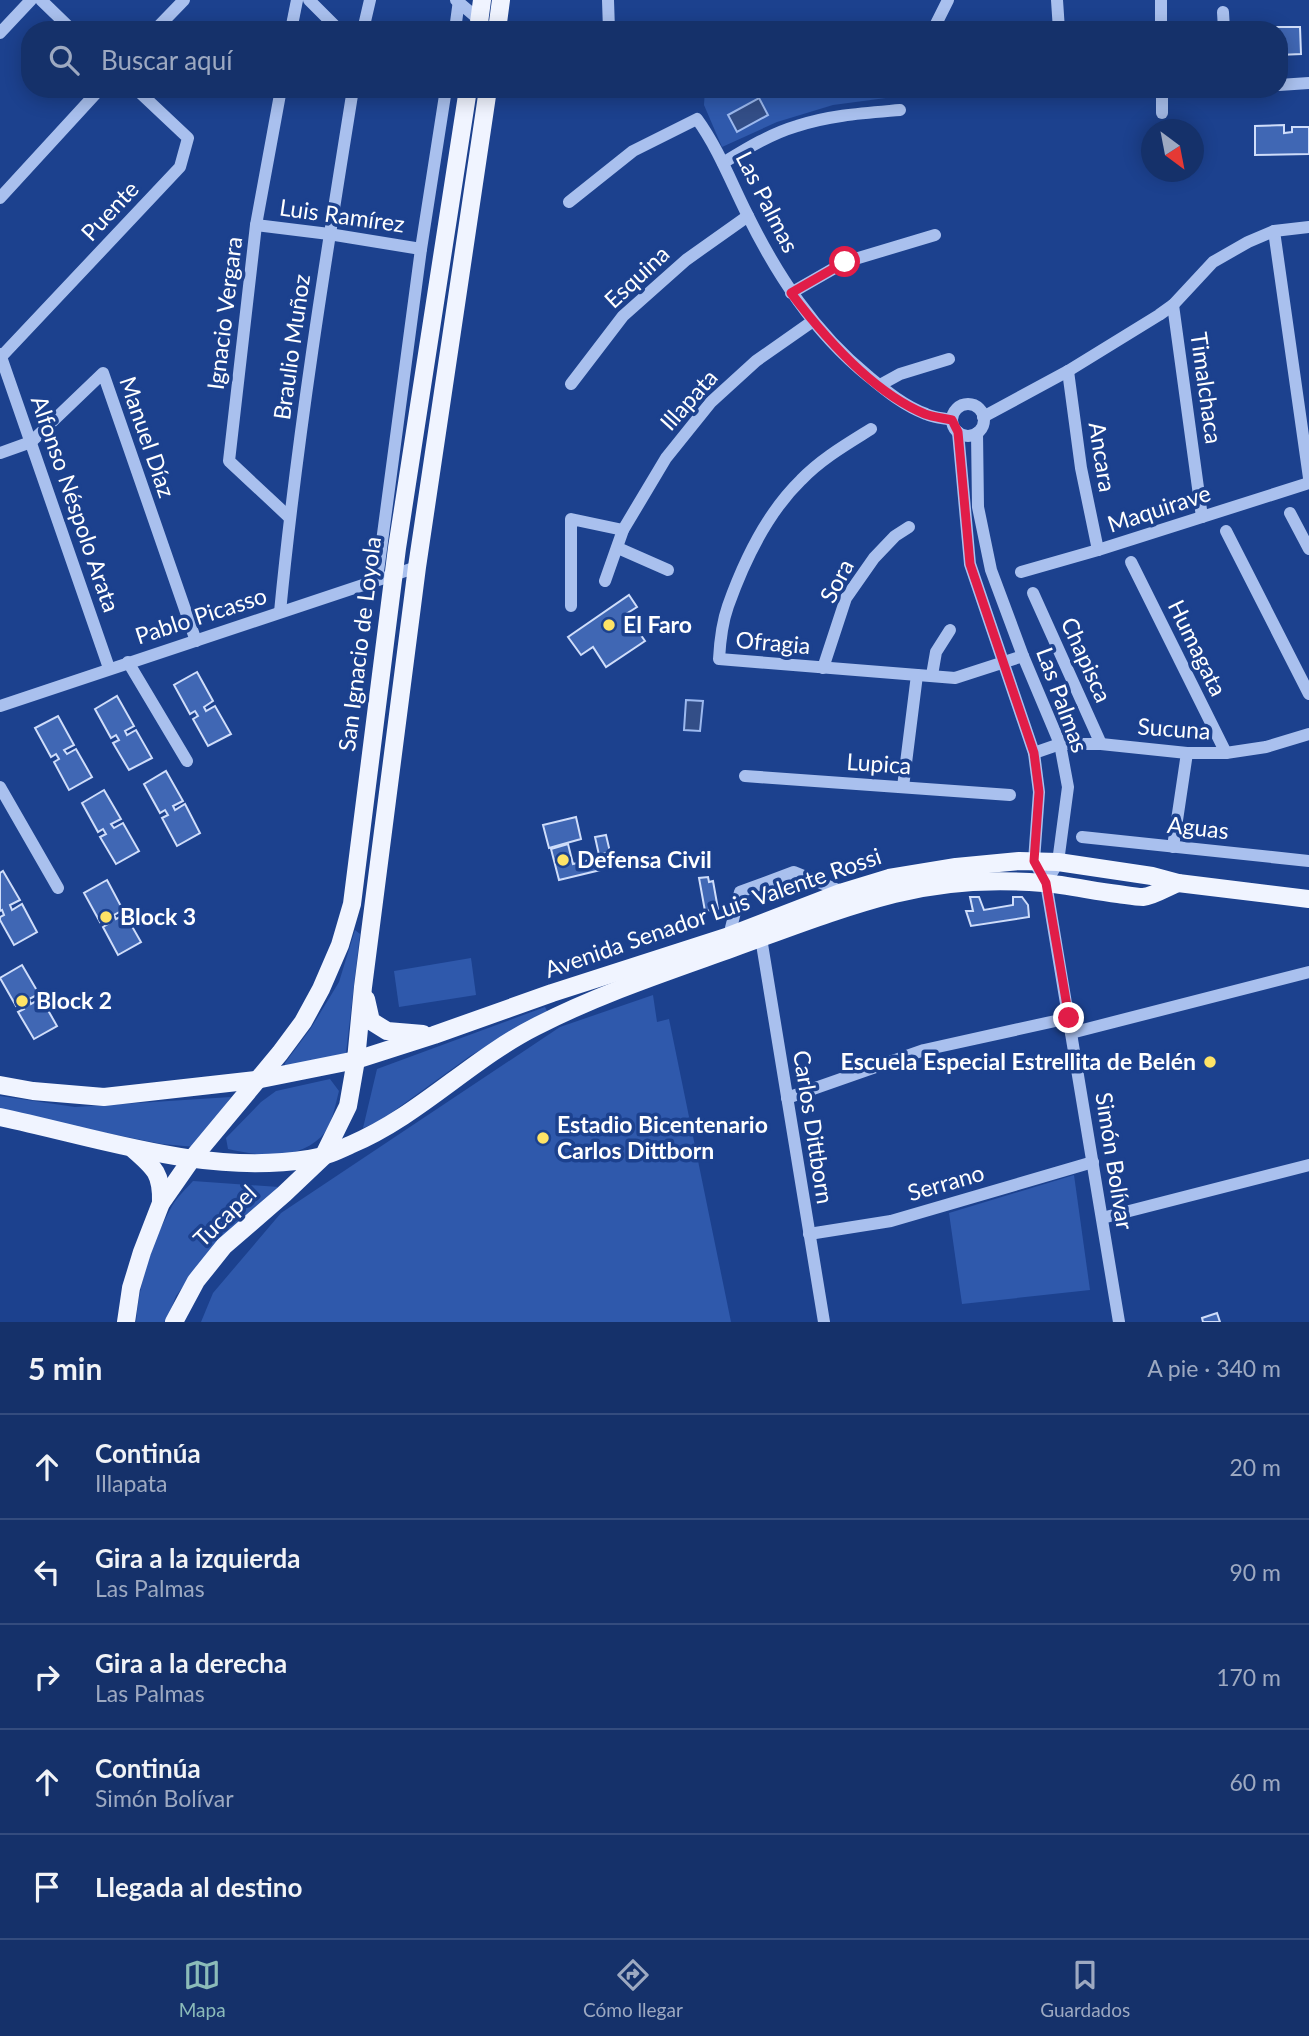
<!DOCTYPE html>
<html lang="es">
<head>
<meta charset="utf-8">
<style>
  body { margin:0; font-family:Lato,sans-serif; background:#223d72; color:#f1f3f6 }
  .compass { position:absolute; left:1141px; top:119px; width:63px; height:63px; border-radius:50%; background:#15316a; box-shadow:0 4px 18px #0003; rotate:148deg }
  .stop { position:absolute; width:21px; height:21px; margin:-16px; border:5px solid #e11d48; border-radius:50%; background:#fff }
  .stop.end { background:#e11d48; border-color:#fff; box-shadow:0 2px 7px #0008 }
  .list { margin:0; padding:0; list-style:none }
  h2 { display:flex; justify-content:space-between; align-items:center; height:91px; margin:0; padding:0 28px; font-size:30px }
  h2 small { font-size:23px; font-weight:400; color:#9da9c1 }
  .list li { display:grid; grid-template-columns:46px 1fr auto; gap:21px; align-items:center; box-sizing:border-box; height:105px; padding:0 28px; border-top:2px solid #344c7e }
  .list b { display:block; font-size:26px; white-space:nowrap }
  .list p { margin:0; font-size:23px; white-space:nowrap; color:#9da9c1 }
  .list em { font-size:23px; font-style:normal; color:#9da9c1 }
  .icon { flex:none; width:38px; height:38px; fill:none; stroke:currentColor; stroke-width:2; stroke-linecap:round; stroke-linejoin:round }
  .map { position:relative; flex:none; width:1309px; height:1322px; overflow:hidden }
  .search { position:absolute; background:#15316a; box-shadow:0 4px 18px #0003; left:21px; right:21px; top:21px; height:77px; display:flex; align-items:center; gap:18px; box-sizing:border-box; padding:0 24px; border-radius:28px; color:#9da9c1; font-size:26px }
  .sheet { height:616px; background:#15316a }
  nav { display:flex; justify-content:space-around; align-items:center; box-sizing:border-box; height:98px; border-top:2px solid #344c7e; background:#15316a; font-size:19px; color:#9da9c1 }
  nav a { display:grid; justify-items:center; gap:4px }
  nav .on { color:#8bbbb9 }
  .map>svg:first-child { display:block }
  .green { fill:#2f59ac }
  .water { fill:#334e87; stroke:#9cb9ef; stroke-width:2 }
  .building { fill:#4067b4; stroke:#cfddfa; stroke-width:2 }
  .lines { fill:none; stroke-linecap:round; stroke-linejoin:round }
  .minor { stroke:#a9c0ee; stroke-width:12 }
  .major { stroke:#f0f4ff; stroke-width:18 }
  .route { stroke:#e11d48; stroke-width:9 }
  .poi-dot { fill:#fee366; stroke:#1c418e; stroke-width:2.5 }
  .labels { text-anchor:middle; stroke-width:7; stroke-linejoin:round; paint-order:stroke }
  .street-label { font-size:23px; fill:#fff; stroke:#1c418e }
  .poi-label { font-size:23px; font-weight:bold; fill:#fff; stroke:#1c418e; text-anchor:start }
</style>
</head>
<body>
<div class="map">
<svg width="1309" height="1322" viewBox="0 0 1309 1322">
  <rect width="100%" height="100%" fill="#1c418e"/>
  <!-- green -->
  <g class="green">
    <polygon points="705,89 899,89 901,96 833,105 777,122 722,147 704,105"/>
    <polygon points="355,930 360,934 346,1053 285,1067 285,1063 311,1028 339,982"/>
    <polygon points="471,958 476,995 399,1007 394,971"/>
    <polygon points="653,995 657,1022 669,1019 731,1322 201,1322 213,1293 281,1213 560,1027"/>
    <polygon points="545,1007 547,1011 470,1056 380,1121 363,1128 377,1069"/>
    <path d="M330 1079 339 1091C335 1106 332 1126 321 1137 296 1161 259 1156 228 1149L226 1138 261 1102 276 1091Z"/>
    <polygon points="0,1096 75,1107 231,1097 195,1147 162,1144 0,1112"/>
    <polygon points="1074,1175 1090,1290 962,1304 949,1213"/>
    <path d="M193 1181 279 1187 216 1242 176 1296 166 1322H136C139 1282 152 1242 172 1206 177 1197 186 1189 193 1181Z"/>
  </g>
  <!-- water -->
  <g class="water">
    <polygon points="759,98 768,115 737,132 728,115"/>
    <polygon points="686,700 703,701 700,731 684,730"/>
  </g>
  <!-- building -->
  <g class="building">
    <polygon points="1266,25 1266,30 1236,30 1236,26"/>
    <polygon points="1273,27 1300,27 1301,54 1279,55 1279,30 1273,30"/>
    <polygon points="1284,125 1284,133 1292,132 1292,127 1309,127 1309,154 1255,155 1255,126"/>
    <polygon points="629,595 637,607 626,614 645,641 606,667 593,647 581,655 568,637"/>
    <polygon points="197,672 213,701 204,707 206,711 215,706 231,734 208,746 193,719 198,716 195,711 190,714 174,685"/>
    <polygon points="117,696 134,726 125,731 127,735 136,730 152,758 129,770 113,743 119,740 116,735 111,738 95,709"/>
    <polygon points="58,716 74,745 64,750 67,754 76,749 92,777 69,790 54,762 59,759 56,754 51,757 35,728"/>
    <polygon points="166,771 183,801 173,806 175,810 185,804 200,833 177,846 162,818 168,815 165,810 160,813 144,784"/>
    <polygon points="104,790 121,819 111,824 114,828 123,823 139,851 116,864 100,837 106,834 103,829 98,832 82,803"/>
    <polygon points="576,817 581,839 549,848 543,825"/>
    <polygon points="606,835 610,852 599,855 595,837"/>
    <polygon points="568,844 573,864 606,856 609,868 559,880 551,849"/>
    <polygon points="3,871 20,900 10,905 12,910 22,904 37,932 14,945 0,920 0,917 4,915 2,910 0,911 0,873"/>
    <polygon points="708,877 709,882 713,881 718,909 705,911 699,878"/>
    <polygon points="107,880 123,910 114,915 116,919 125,914 141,942 118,955 103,927 108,924 105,919 100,922 84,893"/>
    <polygon points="970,897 979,897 984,910 1013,905 1013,897 1022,897 1028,905 1029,917 971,926 966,911 973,911"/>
    <polygon points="22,965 39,994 29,999 31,1004 41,998 57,1026 34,1039 18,1012 24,1009 21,1004 16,1006 0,978"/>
    <polygon points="1217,1313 1220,1322 1203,1322 1202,1318"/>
  </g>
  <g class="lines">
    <!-- minor -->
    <g class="minor">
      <polyline points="41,0 72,30"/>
      <polyline points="309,0 339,30"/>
      <polyline points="456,0 483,23"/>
      <polyline points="608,0 609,30"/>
      <polyline points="1057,0 1059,30"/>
      <polyline points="1161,0 1161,30"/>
      <polyline points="1223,12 1224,30"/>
      <polyline points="155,30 184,0"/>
      <polyline points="291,30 297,0"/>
      <polyline points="363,30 370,0"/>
      <polyline points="455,30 459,0"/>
      <polyline points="933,30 948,0"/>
      <polyline points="0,33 31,0"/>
      <polyline points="1279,85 1309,83"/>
      <polyline points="281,89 256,225 229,461 289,517"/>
      <polyline points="1162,89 1162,113"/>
      <path d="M723 163C746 149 770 134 797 126 830 115 865 113 900 110"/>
      <polyline points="0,198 100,89"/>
      <path d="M569 202 633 151 697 119C718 148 731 182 747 214 777 275 814 332 868 376 885 390 904 406 926 414 934 418 944 418 952 420"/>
      <polyline points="256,225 329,234 421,249"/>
      <polyline points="1274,231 1309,478"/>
      <polyline points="791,293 845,262 935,235"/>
      <polyline points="1173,305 1202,517"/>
      <polyline points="0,354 109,668"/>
      <polyline points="1,357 180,167 188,138 136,89"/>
      <polyline points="1068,371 1081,468 1098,550"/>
      <polyline points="571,384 623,316 686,260 748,216"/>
      <polyline points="880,385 900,374 949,359"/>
      <circle cx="968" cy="420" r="16"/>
      <polyline points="983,417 1068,371 1159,315 1173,305 1213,262 1248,242 1274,231 1309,227"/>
      <path d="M871 429C847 444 821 459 801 480 767 513 744 561 728 606 722 623 720 641 719 659L955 678 1023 656"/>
      <polyline points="958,432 970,564 1034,753 1039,792 1034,861 1046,883 1119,1322"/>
      <polyline points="977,433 978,507 991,570 1023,656 1060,744 1068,787 1058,862 1046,883"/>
      <polyline points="0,453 31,442 103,373 196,641"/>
      <polyline points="1290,513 1309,549"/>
      <polyline points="1226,531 1309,694"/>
      <polyline points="618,548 668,570"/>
      <polyline points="1131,562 1226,753"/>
      <polyline points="1021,572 1098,550 1309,483"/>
      <polyline points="377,579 421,249 446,89"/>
      <polyline points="605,581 623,530 666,458 711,402 756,361 813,321"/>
      <polyline points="1033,593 1101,744"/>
      <polyline points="571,606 571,519 623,530"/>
      <path d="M280 612C297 437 325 263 353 89"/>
      <polyline points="128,662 187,761"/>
      <polyline points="823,668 846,598 874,558 895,536 909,527"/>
      <polyline points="932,675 936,652 950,630"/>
      <polyline points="0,706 417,567"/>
      <polyline points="1034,753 1060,744 1101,744 1187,753 1226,753 1266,747 1309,734"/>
      <polyline points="745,776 1010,795"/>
      <polyline points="0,787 58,888"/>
      <polyline points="903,787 917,675"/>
      <polyline points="1082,837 1309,861"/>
      <polyline points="1173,847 1187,753"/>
      <polyline points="729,936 740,892 794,872 843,892"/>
      <polyline points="761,938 824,1322"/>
      <polyline points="1071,1033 1309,972"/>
      <polyline points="787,1098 924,1050 1069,1018"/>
      <polyline points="1102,1218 1309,1165"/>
      <polyline points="809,1234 891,1221 1093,1162"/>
    </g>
    <!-- major -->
    <g class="major">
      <polyline points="478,30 482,0"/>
      <polyline points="497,30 501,0"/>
      <polyline points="366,999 371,1021 387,1031 423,1034"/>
      <polyline points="0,1085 33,1091 104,1097 256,1080 356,1060 434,1035 552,993 729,936 843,892 889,878 956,867 1019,861 1058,862 1152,876 1178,883 1309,899"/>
      <path d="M0 1117C100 1138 206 1176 309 1159 324 1157 337 1151 350 1145 419 1116 470 1060 535 1027 599 994 666 972 733 948 786 929 839 908 894 894 941 882 995 879 1043 883 1068 885 1093 891 1118 894 1126 895 1135 897 1143 897 1154 896 1167 887 1178 883"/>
      <path d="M133 1149C155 1168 162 1174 161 1203"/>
      <polyline points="126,1322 131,1288 142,1252 161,1203 191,1160 280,1053 303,1022 321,989 340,945 352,904 397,548 468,89"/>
      <polyline points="174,1322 196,1281 224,1246 284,1194 323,1157 348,1106 356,1060 363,987 417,567 488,89"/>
    </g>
  </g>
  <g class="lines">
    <!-- route -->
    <path class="route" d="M845 262 791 293C825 338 872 392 925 414 933 417 943 418 952 420L958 432 970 564 1034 753 1039 792 1034 861 1046 883 1069 1018"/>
  </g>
  <!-- markers -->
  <g class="poi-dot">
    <circle cx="609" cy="625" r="7"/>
    <circle cx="563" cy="860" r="7"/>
    <circle cx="106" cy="917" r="7"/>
    <circle cx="22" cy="1001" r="7"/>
    <circle cx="1210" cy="1062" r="7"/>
    <circle cx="543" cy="1138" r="7"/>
  </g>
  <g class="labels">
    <!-- street labels -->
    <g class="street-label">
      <text transform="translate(767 202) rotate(63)" y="8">Las Palmas</text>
      <text transform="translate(110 211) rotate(-47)" y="8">Puente</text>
      <text transform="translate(342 216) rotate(8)" y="8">Luis Ramírez</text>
      <text transform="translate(637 277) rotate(-43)" y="8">Esquina</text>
      <text transform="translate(225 313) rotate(-83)" y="8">Ignacio Vergara</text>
      <text transform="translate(292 347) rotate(-82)" y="8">Braulio Muñoz</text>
      <text transform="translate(1206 388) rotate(82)" y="8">Timalchaca</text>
      <text transform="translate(689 400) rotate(-48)" y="8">Illapata</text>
      <text transform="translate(147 437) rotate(71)" y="8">Manuel Díaz</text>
      <text transform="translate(1102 457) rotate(81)" y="8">Ancara</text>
      <text transform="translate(75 504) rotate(71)" y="8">Alfonso Néspolo Arata</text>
      <text transform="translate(1159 509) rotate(-18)" y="8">Maquirave</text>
      <text transform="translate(837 581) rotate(-62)" y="8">Sora</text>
      <text transform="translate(201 616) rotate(-18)" y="8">Pablo Picasso</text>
      <text transform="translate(773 643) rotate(5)" y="8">Ofragia</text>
      <text transform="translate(360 644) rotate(-83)" y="8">San Ignacio de Loyola</text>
      <text transform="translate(1197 648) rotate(64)" y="8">Humagata</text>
      <text transform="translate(1086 660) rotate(66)" y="8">Chapisca</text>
      <text transform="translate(1062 700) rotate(70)" y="8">Las Palmas</text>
      <text transform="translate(1174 729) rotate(4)" y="8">Sucuna</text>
      <text transform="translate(879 764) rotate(4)" y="8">Lupica</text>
      <text transform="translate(1198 828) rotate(6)" y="8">Aguas</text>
      <text transform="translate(713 913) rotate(-19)" y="8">Avenida Senador Luis Valente Rossi</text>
      <text transform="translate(813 1127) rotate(81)" y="8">Carlos Dittborn</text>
      <text transform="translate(1114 1161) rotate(81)" y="8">Simón Bolívar</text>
      <text transform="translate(946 1183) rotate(-16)" y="8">Serrano</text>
      <text transform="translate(225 1216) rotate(-44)" y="8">Tucapel</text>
    </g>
    <!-- poi labels -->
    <g class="poi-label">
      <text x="623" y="633">El Faro</text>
      <text x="577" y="868">Defensa Civil</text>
      <text x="120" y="925">Block 3</text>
      <text x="36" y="1009">Block 2</text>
      <text x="1196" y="1070" text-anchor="end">Escuela Especial Estrellita de Belén</text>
      <text x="557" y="1133">Estadio Bicentenario<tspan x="557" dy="26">Carlos Dittborn</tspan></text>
    </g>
  </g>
</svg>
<svg class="compass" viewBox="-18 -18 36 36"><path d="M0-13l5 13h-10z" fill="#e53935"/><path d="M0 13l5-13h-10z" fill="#9da9c1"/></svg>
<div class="stop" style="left:845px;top:262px"></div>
<div class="stop end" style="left:1069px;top:1018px"></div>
<div class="search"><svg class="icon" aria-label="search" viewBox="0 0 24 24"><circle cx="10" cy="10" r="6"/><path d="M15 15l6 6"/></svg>Buscar aquí</div>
</div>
<section class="sheet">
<h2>5 min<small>A pie · 340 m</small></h2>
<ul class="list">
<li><svg class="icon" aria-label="ahead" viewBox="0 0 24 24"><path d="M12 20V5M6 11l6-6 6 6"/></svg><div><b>Continúa</b><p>Illapata</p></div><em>20 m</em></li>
<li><svg class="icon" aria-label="left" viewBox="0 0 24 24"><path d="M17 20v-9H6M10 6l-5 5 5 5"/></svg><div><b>Gira a la izquierda</b><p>Las Palmas</p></div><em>90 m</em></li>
<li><svg class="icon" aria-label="right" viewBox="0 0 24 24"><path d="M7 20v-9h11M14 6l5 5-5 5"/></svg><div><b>Gira a la derecha</b><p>Las Palmas</p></div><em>170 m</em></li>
<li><svg class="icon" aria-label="ahead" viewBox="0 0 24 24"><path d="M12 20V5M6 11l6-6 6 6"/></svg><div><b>Continúa</b><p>Simón Bolívar</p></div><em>60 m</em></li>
<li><svg class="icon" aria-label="arrive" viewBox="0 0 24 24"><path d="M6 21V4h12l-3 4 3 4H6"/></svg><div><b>Llegada al destino</b></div></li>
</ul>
</section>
<nav>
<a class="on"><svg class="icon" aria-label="map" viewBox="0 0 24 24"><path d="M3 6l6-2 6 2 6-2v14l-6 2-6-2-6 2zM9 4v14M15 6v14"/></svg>Mapa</a>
<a><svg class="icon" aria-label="directions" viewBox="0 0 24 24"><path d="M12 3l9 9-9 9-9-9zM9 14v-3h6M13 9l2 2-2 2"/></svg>Cómo llegar</a>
<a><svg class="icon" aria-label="saved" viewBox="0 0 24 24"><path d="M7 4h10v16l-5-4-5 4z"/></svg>Guardados</a>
</nav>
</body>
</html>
